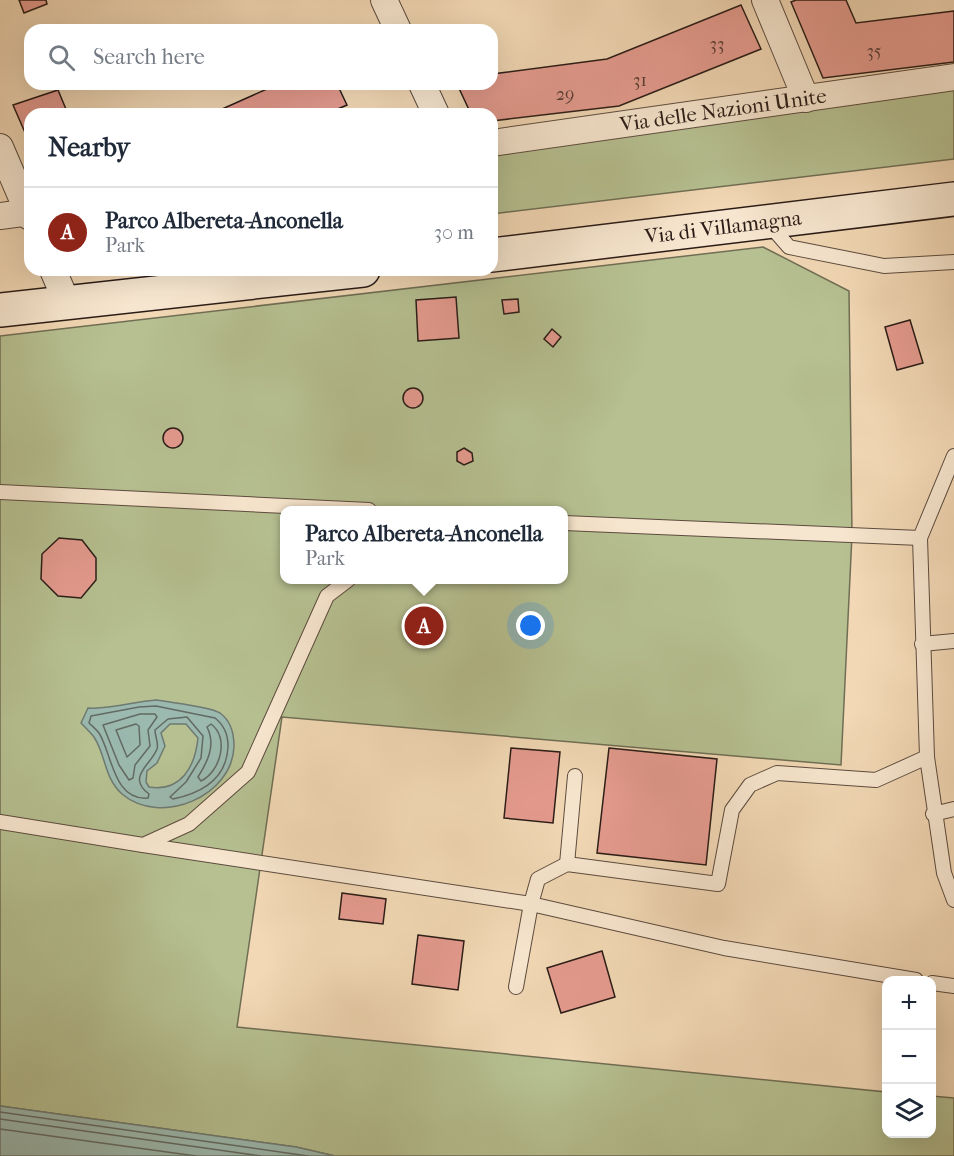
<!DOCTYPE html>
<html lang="en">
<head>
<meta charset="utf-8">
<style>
  body { margin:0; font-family:"IM FELL French Canon",serif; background:#f6f6f7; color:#1f2937 }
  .controls { position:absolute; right:18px; bottom:18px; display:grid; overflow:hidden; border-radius:12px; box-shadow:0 6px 24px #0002 }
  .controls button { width:54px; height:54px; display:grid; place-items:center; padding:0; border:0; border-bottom:2px solid #e0e1e3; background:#fff; color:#1f2937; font:30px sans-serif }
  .you { position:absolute; left:531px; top:626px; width:21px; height:21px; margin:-15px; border:4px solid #fff; border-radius:50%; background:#1a73e8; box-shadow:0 0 0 9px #1a73e833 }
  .badge { display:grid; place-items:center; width:39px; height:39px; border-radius:50%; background:#8f2418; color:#fff; font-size:20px; font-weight:700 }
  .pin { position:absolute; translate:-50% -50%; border:3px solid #fff; box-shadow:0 2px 6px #0006 }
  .popup { position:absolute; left:280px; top:506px; width:288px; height:78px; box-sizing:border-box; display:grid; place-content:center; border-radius:12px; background:#fff; filter:drop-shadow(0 2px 4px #0005); font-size:20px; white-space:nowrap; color:#747a83 }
  .popup b { font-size:22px; color:#1f2937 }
  .popup::after { content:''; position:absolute; left:50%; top:100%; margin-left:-12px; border:12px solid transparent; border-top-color:#fff }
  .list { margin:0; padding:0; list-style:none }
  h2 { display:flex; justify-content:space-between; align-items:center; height:78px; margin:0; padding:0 24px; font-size:26px }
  h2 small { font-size:20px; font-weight:400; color:#747a83 }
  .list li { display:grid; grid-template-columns:39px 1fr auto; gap:18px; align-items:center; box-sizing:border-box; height:90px; padding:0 24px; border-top:2px solid #e0e1e3 }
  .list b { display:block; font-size:22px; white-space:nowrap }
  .list p { margin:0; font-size:20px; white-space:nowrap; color:#747a83 }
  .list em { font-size:20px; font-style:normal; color:#747a83 }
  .icon { flex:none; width:33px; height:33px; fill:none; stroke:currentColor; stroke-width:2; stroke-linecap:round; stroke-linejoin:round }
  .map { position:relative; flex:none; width:954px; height:1156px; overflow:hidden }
  .search { position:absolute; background:#fff; box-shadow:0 6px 24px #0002; left:24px; top:24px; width:474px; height:66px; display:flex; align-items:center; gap:15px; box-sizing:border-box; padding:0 21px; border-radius:18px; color:#747a83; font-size:22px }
  .panel { position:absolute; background:#fff; box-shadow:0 6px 24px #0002; left:24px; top:108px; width:474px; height:168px; border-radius:18px }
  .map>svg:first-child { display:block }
  .green { fill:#b6c091; stroke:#706e54; stroke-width:1.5; fill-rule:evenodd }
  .water { fill:#9bb9af; stroke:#6e7a72; stroke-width:1.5; fill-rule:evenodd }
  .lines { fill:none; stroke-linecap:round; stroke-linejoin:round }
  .shore { stroke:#626a63; stroke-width:1.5 }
  .building { fill:#e59b8f; stroke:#2a1c17; stroke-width:1.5 }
  .service-casing { stroke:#5c4b3e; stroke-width:16 }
  .minor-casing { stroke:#5c4b3e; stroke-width:28 }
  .secondary-casing { stroke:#2a1c17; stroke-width:36 }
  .service { stroke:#f7e6cf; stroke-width:14 }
  .minor { stroke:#f7e6cf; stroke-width:26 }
  .secondary { stroke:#f7e6cf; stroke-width:33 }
  .labels { text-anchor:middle; stroke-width:4.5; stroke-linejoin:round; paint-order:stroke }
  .number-label { font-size:18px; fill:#593c35 }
  .street-label { font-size:21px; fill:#2a1c17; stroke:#f7e6cf }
</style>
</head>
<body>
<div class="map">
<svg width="954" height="1156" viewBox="0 0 954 1156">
  <rect width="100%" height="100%" fill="#f2d8b5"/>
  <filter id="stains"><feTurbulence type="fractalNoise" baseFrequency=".00333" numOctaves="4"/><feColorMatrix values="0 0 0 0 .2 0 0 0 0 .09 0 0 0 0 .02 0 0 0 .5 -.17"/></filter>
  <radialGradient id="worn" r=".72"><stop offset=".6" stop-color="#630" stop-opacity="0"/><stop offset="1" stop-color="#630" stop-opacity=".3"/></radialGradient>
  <!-- green -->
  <g class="green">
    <polygon points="954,88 954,159 492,214 492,155"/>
    <path d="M763 247 849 291 852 535 841 765 282 717 237 1027 886 1092V1134H932V1096L954 1098V1156H335L296 1147 0 1106V336ZM284 510H564V580H284Z"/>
  </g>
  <!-- water -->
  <g class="water">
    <path d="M157 700C172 703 209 706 220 713 231 721 234 734 234 746 233 796 161 827 122 794 104 778 106 755 94 737 90 732 85 727 81 723L88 708C111 710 134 701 157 700ZM170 724H186L198 738C195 767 181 792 149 787L146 782 147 771 157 763 165 746 161 733Z"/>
    <polygon points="0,1106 296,1147 335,1156 0,1156"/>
  </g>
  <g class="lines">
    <!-- shore -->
    <g class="shore">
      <path d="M156 706 215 718C224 725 228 734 228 746 227 779 202 793 173 799L170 797 186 782 201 758 203 736 187 717 168 719 155 730C155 737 159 743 157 749 151 765 126 777 149 794L148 798C113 801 112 753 99 733 96 729 92 726 89 723L91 716 139 707Z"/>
      <polygon points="140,714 155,714 157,717 148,730 150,746 135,765 133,778 129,780 119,765 103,725"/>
      <polygon points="136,724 139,726 140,745 127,757 116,730"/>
      <path d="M211 724C230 738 220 772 201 781L198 777C208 761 216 745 207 727Z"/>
      <polyline points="0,1112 308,1156"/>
      <polyline points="0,1119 261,1156"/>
      <polyline points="0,1129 196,1156"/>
    </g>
  </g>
  <!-- building -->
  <g class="building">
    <polygon points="19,0 46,0 47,4 24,13"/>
    <polygon points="796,0 846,0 856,23 954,11 954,62 823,78 791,2"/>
    <polygon points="741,5 761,49 619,106 492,121 492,114 471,114 457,84 492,84 492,74 607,59"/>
    <polygon points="278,84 337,84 347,105 326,114 211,114"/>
    <polygon points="58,90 68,114 30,114 30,144 13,105"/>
    <polygon points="456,297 459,338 418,341 416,300"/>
    <polygon points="518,299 519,312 504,314 502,300"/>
    <polygon points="910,320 923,363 897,370 885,327"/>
    <polygon points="552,329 561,337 553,347 544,339"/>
    <circle cx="413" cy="398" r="10"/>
    <circle cx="173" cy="438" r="10"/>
    <polygon points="464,448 472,453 473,461 464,465 457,461 457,452"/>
    <polygon points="59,538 82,540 96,558 96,580 81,598 58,596 41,579 42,554"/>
    <polygon points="511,748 560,752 553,823 504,818"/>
    <polygon points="609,748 717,759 706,865 597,853"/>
    <polygon points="342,893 386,899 383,924 339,919"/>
    <polygon points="418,935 464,941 458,990 412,984"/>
    <polygon points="602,951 615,997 561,1013 547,968"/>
  </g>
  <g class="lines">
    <!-- service casing -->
    <g class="service-casing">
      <g id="service">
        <polyline points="768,223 789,247 884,266 954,262"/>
        <polyline points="954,456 920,538 927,757 944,873 954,900"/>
        <polyline points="0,492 369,510"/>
        <polyline points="564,523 920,538"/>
        <polyline points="922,644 954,641"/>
        <polyline points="933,814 954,809"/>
        <polyline points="0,822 143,845 189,824 248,772 327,596 348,580"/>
        <polyline points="143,845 531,904 538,879 567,864 718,884 732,810 750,785 777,773 876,780 927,757"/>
        <polyline points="567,864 575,776"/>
        <polyline points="932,983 954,986"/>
        <polyline points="516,987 531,904 724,948 916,980"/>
      </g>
    </g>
    <!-- minor casing -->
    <g class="minor-casing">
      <g id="minor">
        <polyline points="384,0 398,30"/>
        <polyline points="765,0 806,99"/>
        <polyline points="422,84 436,114"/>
        <polyline points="492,143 954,77"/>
        <polyline points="0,147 30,217"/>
        <polyline points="0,216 30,212"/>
        <polyline points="53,270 67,303"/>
      </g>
    </g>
    <!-- secondary casing -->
    <g class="secondary-casing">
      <g id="secondary">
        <polyline points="492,255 954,199"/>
        <polyline points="0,310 363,270"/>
      </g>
    </g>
    <!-- service -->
    <use href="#service" class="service"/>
    <!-- minor -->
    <use href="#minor" class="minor"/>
    <!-- secondary -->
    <use href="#secondary" class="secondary"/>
  </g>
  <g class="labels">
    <!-- number labels -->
    <g class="number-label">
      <text x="717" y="50">33</text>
      <text x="874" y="57">35</text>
      <text x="640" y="86">31</text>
      <text x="565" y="100">29</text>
    </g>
    <!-- street labels -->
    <g class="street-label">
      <text transform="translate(723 110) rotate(-8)" y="7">Via delle Nazioni Unite</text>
      <text transform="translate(723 227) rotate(-7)" y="7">Via di Villamagna</text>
    </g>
  </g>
  <rect width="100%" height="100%" filter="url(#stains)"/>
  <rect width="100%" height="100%" fill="url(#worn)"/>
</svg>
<div class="controls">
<button>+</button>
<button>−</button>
<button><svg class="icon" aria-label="layers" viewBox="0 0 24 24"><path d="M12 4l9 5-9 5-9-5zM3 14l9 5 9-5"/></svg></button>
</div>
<div class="you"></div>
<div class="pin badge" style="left:424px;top:626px">A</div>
<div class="popup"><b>Parco Albereta-Anconella</b>Park</div>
<div class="search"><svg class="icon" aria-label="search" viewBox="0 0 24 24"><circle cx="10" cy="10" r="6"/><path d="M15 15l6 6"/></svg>Search here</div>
<section class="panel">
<h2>Nearby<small></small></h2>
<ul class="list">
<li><span class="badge">A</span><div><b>Parco Albereta-Anconella</b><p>Park</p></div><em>30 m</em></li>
</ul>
</section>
</div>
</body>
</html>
